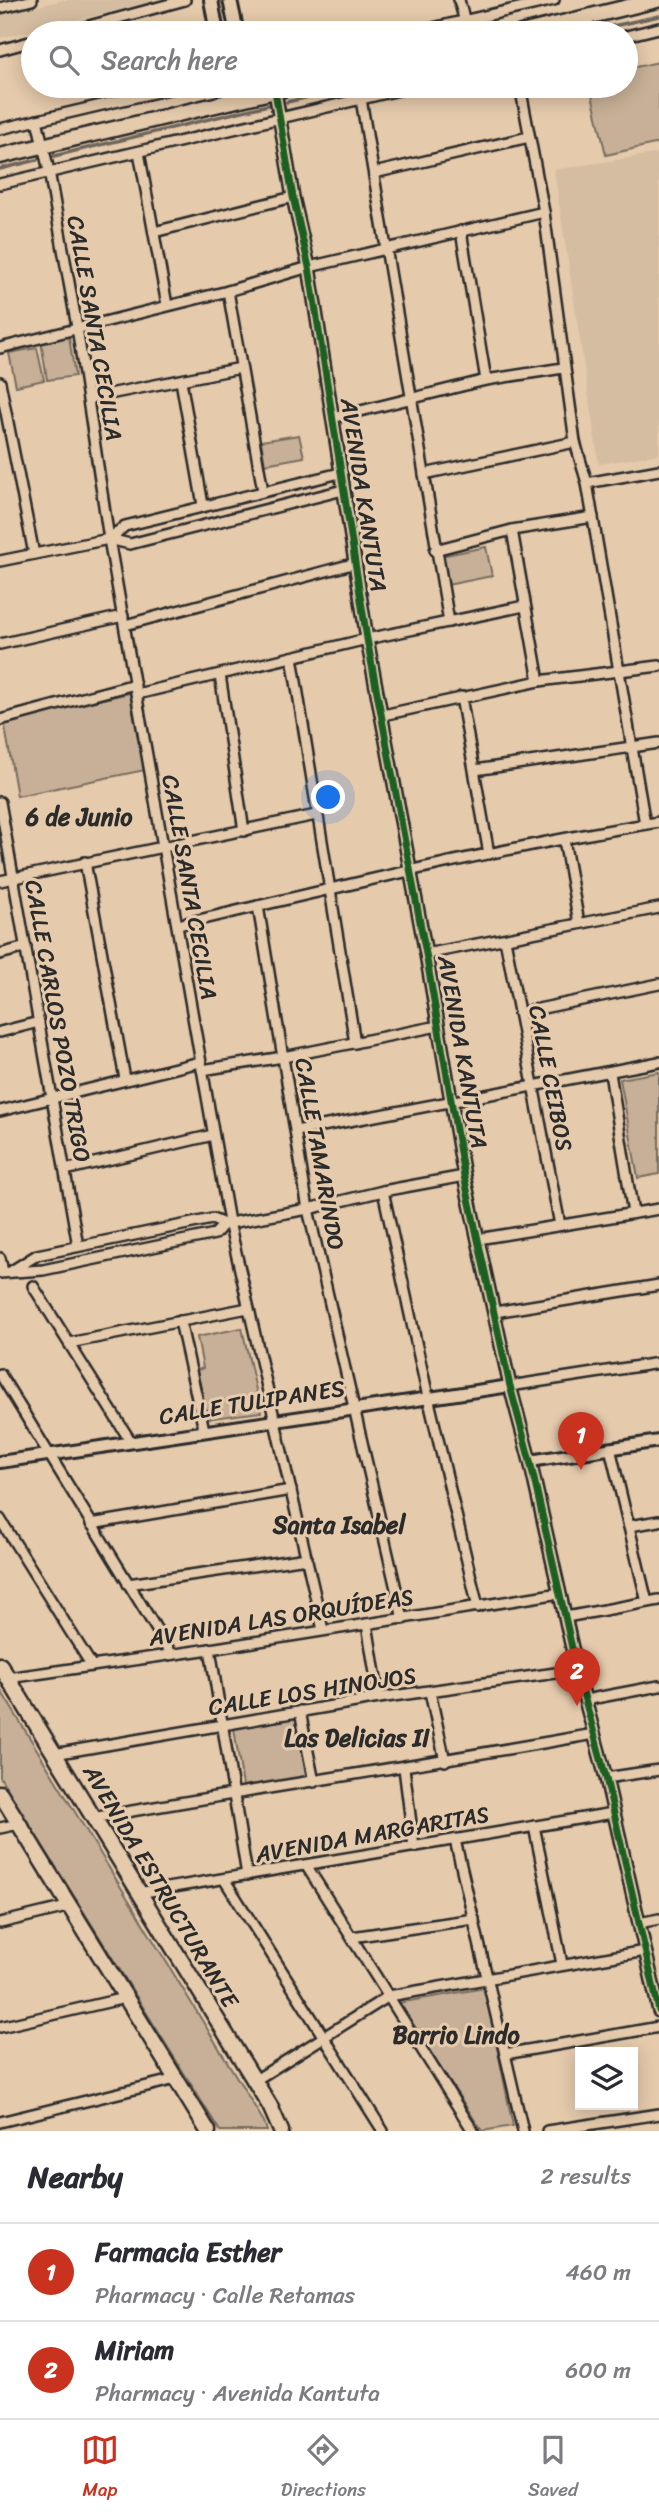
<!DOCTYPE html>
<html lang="en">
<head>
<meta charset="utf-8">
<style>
  body { margin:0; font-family:Sriracha,sans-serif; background:#f7f7f7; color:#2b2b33 }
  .controls { position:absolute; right:21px; bottom:21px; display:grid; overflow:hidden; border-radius:0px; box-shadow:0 4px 18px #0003 }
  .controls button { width:63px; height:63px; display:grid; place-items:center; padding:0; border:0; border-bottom:2px solid #e1e1e2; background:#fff; color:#2b2b33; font:35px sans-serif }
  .you { position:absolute; left:329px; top:798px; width:24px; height:24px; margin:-18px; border:5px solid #fff; border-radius:50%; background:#1a73e8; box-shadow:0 0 0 10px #1a73e833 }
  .badge { display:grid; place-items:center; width:46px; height:46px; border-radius:50%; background:#c8321e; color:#fff; font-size:23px; font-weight:700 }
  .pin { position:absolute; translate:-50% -58px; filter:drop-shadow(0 2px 4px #0008) }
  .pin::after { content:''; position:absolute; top:37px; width:24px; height:21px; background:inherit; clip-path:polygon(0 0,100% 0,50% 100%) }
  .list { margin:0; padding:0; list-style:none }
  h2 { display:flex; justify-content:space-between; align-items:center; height:91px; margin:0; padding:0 28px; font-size:30px }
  h2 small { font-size:23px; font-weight:400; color:#7c7c81 }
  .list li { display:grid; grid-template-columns:46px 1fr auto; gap:21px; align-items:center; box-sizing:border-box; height:98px; padding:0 28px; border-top:2px solid #e1e1e2 }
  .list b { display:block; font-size:26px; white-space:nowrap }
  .list p { margin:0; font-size:23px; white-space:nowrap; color:#7c7c81 }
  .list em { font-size:23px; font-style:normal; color:#7c7c81 }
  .icon { flex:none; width:38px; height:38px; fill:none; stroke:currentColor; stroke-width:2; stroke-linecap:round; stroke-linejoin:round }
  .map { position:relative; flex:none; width:659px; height:2131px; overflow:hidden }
  .search { position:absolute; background:#fff; box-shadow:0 4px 18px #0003; left:21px; right:21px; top:21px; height:77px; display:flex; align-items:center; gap:18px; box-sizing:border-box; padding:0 24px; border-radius:38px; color:#7c7c81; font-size:26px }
  .sheet { height:287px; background:#fff }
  nav { display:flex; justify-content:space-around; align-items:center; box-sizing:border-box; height:98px; border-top:2px solid #e1e1e2; background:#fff; font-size:19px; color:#7c7c81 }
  nav a { display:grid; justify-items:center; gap:4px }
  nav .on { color:#c8321e }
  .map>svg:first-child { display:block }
  .built { fill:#d5bda1 }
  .green { fill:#c7b097; stroke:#796e61; stroke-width:2 }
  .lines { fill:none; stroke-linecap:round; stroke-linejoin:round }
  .stream { stroke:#6e655a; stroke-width:3.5 }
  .minor-casing { stroke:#2b2b2b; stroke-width:14 }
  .tertiary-casing { stroke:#2b2b2b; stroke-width:16 }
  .secondary-casing { stroke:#2b2b2b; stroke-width:18 }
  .primary-casing { stroke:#2b2b2b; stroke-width:19 }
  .trunk-casing { stroke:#2b2b2b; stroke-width:19 }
  .minor { stroke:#e5caac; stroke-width:9 }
  .tertiary { stroke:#e5caac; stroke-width:10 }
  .secondary { stroke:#e5caac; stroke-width:12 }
  .primary { stroke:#e5caac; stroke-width:14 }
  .trunk { stroke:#e5caac; stroke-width:14 }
  .cycleway-casing { stroke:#e5caac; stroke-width:11 }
  .cycleway { stroke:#1b5e20; stroke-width:7 }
  .labels { text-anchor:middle; stroke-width:6; stroke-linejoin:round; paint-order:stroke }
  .street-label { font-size:23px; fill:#2b2b2b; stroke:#e5caac }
  .neighbourhood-label { font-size:24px; font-weight:bold; fill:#2b2b2b; stroke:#e5caac }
</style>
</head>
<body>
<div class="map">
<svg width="659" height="2131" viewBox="0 0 659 2131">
  <rect width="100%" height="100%" fill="#e5caac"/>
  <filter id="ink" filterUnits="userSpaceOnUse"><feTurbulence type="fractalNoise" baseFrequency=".0143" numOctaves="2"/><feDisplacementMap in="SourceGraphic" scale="14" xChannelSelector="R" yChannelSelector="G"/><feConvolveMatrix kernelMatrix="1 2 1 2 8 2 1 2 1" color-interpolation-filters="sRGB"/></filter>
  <g filter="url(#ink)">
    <!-- built -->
    <g class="built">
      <polygon points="64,0 162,0 0,38 0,15"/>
      <polygon points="659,153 659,454 599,464 554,170"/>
    </g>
    <!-- green -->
    <g class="green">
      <polygon points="659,62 659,143 606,155 590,86 626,86 626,69"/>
      <polygon points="69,337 75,376 47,380 41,341"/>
      <polygon points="37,348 44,380 16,386 9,353"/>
      <polygon points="299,435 304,457 265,464 261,441"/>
      <polygon points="486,547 492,576 447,585 441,556"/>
      <polygon points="130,693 145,770 17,796 4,721"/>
      <polygon points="659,1072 659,1174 638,1178 620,1079"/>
      <polygon points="242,1328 261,1412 206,1419 192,1372 203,1368 197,1337"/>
      <polygon points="0,1689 264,2122 267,2131 220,2131 0,1777"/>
      <polygon points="297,1718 306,1777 243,1786 234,1728"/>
      <polygon points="485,1988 513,2126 482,2131 398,2003"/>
    </g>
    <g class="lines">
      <!-- stream -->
      <g class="stream">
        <polyline points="581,33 659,16"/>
        <polyline points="287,102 356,86"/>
        <polyline points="54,156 268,105"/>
        <polyline points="0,169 37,160"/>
      </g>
      <!-- minor casing -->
      <g class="minor-casing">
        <g id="minor">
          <polyline points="459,0 468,33"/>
          <polyline points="0,8 32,0"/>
          <polyline points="111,20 113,33"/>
          <polyline points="63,33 185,0"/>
          <polyline points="411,33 554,0"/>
          <polyline points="626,36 659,28"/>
          <polyline points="0,50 33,41"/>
          <polyline points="123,86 125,99"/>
          <polyline points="520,86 544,212 575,442 587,483 645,824"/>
          <polyline points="361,99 449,622"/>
          <polyline points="37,120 49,171 77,327 109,539 229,1222 323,1630"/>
          <polyline points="0,129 182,86"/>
          <polyline points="139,152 167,305"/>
          <polyline points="374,173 529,137"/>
          <polyline points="0,184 416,86"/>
          <polyline points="461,231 486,380"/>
          <polyline points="154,232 293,197"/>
          <polyline points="228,291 263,491"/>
          <polyline points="0,348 228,291 309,267 544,212"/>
          <polyline points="181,381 203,505"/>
          <polyline points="0,382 34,554"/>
          <polyline points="89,398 241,368"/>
          <polyline points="332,418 486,380 563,368"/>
          <polyline points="424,474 575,442"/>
          <polyline points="587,483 659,470"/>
          <polyline points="512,530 539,681"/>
          <polyline points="109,539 125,526 340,473"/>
          <polyline points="435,550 512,530 593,517"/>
          <polyline points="0,561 109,539 130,544 343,490"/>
          <polyline points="125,625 356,563"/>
          <polyline points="0,644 123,616"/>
          <polyline points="292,657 355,1043"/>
          <polyline points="220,675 244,831"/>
          <polyline points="137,694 367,639 524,606"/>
          <polyline points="461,697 489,854"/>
          <polyline points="383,715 539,681 659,666"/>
          <polyline points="0,720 135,684"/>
          <polyline points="475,770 659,743"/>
          <polyline points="0,802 78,1246"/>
          <polyline points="564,840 579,923"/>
          <polyline points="85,862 125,1079"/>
          <polyline points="0,881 316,815"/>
          <polyline points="258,906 308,1209 403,1619"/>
          <path d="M178 925C338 887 497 848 659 822"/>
          <polyline points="505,939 560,1225"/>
          <polyline points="0,954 26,947"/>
          <polyline points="426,954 659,908"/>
          <polyline points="519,1013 659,984"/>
          <polyline points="0,1032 39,1022"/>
          <polyline points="202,1070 283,1057 438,1026"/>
          <polyline points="610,1073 633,1213"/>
          <polyline points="0,1111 200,1062"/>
          <polyline points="296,1131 659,1062"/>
          <polyline points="65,1170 213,1135"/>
          <polyline points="383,1191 428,1397 478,1607"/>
          <polyline points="478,1239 659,1209"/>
          <polyline points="0,1258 3,1272"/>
          <polyline points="10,1272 37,1255 212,1219 224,1224 308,1209 383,1191 464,1176"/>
          <polyline points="0,1273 43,1270 215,1234 224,1224"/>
          <polyline points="33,1286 131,1442"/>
          <polyline points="495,1312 659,1285"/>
          <polyline points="180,1321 204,1430"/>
          <polyline points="69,1343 248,1308"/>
          <polyline points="0,1374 171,1653"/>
          <polyline points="510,1386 659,1363"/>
          <polyline points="610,1448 647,1602"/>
          <polyline points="0,1519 92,1666"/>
          <polyline points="91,1524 291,1490"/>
          <polyline points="629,1526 659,1521"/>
          <polyline points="128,1584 307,1558"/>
          <polyline points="566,1617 659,1600"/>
          <polyline points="367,1624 379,1698"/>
          <polyline points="210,1649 247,1875"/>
          <polyline points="8,1678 210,1649 560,1593"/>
          <polyline points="430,1692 445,1761"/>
          <polyline points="585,1700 659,1686"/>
          <polyline points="300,1711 314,1782"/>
          <polyline points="54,1754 379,1698 577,1670"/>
          <polyline points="404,1768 414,1847"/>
          <polyline points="606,1778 659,1770"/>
          <path d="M92 1818C259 1788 427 1764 594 1734"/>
          <polyline points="534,1826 562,1964"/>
          <polyline points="0,1828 19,1824"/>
          <polyline points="455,1840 523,2131"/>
          <polyline points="306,1865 473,2131"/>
          <polyline points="224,1879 383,2131"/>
          <polyline points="138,1893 613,1813"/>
          <polyline points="0,1923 71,1906"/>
          <polyline points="639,1923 659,1919"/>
          <polyline points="352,1937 474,1919"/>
          <polyline points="0,2027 125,1998"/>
          <polyline points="505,2054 659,2027"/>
          <polyline points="254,2081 389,1996 645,1951"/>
          <polyline points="0,2122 176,2079"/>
          <polyline points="547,2131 659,2114"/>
        </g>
      </g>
      <!-- tertiary casing -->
      <g class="tertiary-casing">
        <g id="tertiary">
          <polyline points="275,91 293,197 309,267 367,639 426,954 464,1176 510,1386 530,1461 577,1670 606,1778 659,2011"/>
          <polyline points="530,1461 659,1441"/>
          <polyline points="0,1462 510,1386"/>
        </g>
      </g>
      <!-- secondary casing -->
      <g class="secondary-casing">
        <g id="secondary">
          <polyline points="211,0 217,33"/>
          <polyline points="230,0 237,33"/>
          <polyline points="228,86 231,102"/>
        </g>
      </g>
      <!-- primary casing -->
      <g class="primary-casing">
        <g id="primary">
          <polyline points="0,1665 270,2106 281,2131"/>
          <polyline points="0,1793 208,2131"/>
        </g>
      </g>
      <!-- trunk casing -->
      <g class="trunk-casing">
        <g id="trunk">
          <polyline points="521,33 657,0"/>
          <polyline points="0,156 296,86"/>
        </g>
      </g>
      <!-- minor -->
      <use href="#minor" class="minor"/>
      <!-- tertiary -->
      <use href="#tertiary" class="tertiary"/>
      <!-- secondary -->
      <use href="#secondary" class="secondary"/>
      <!-- primary -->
      <use href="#primary" class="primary"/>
      <!-- trunk -->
      <use href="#trunk" class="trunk"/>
      <!-- cycleway casing -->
      <g class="cycleway-casing">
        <polyline id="cycleway" points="275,91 293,197 309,267 367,639 426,954 464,1176 510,1386 530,1461 577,1670 606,1778 659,2011"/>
      </g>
      <!-- cycleway -->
      <use href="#cycleway" class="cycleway"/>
    </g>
  </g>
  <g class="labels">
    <!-- street labels -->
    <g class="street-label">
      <text transform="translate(95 328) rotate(80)" y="8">CALLE SANTA CECILIA</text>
      <text transform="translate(364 495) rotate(81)" y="8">AVENIDA KANTUTA</text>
      <text transform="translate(190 887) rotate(80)" y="8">CALLE SANTA CECILIA</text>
      <text transform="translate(58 1021) rotate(80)" y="8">CALLE CARLOS POZO TRIGO</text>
      <text transform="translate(463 1052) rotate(80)" y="8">AVENIDA KANTUTA</text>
      <text transform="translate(551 1078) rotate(79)" y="8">CALLE CEIBOS</text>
      <text transform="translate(320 1154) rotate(80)" y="8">CALLE TAMARINDO</text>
      <text transform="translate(252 1402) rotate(-9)" y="8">CALLE TULIPANES</text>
      <text transform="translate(281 1617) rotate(-9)" y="8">AVENIDA LAS ORQUÍDEAS</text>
      <text transform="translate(312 1691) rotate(-9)" y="8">CALLE LOS HINOJOS</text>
      <text transform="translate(372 1834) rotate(-10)" y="8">AVENIDA MARGARITAS</text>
      <text transform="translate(161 1886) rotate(59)" y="8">AVENIDA ESTRUCTURANTE</text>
    </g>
    <!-- neighbourhood labels -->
    <g class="neighbourhood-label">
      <text x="79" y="825">6 de Junio</text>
      <text x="339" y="1533">Santa Isabel</text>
      <text x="357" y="1746">Las Delicias II</text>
      <text x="456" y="2043">Barrio Lindo</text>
    </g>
  </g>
</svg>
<div class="controls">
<button><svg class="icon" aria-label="layers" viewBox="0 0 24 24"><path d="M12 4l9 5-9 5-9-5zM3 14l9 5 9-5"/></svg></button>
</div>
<div class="you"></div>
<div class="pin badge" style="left:581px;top:1470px">1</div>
<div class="pin badge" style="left:577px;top:1706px">2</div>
<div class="search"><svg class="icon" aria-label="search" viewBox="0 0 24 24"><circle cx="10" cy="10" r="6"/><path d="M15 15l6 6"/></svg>Search here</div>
</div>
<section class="sheet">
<h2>Nearby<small>2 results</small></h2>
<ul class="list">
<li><span class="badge">1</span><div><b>Farmacia Esther</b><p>Pharmacy · Calle Retamas</p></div><em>460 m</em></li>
<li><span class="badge">2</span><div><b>Miriam</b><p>Pharmacy · Avenida Kantuta</p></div><em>600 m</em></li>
</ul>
</section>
<nav>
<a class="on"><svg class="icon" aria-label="map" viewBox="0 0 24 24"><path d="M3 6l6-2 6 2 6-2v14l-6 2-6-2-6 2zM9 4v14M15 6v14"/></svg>Map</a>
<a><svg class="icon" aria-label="directions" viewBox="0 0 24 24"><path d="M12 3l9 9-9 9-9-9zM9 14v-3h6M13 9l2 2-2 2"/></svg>Directions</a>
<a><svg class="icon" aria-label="saved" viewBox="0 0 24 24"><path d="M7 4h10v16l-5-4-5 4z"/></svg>Saved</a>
</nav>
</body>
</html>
